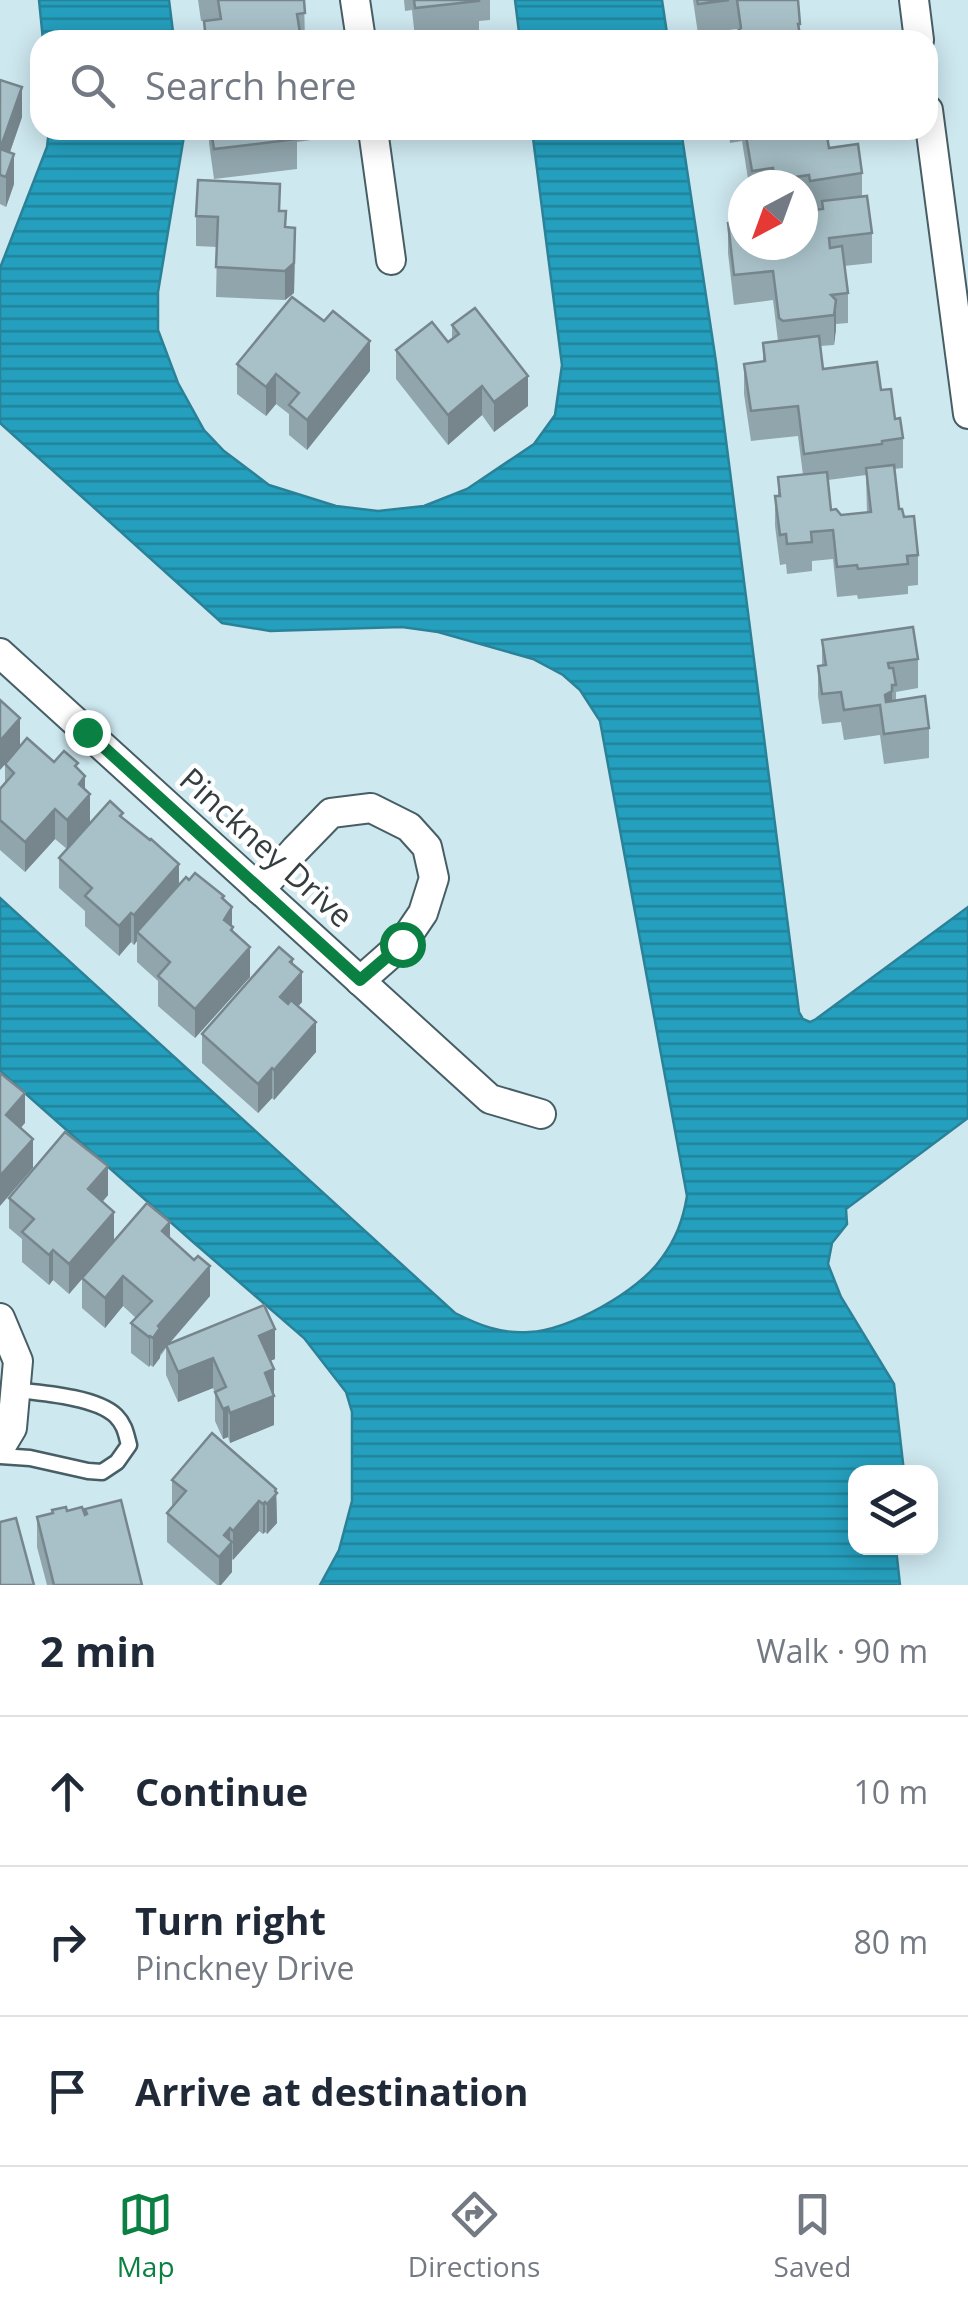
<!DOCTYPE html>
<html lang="en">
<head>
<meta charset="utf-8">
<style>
  body { margin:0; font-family:"Open Sans",sans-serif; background:#f6f6f7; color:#1f2937 }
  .controls { position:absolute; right:30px; bottom:30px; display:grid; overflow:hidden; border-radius:20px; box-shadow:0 5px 25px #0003 }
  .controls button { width:90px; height:90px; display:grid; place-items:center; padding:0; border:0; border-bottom:2px solid #e0e1e3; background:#fff; color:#1f2937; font:50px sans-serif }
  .compass { position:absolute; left:728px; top:170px; width:90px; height:90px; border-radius:50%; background:#fff; box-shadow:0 5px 25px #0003; rotate:221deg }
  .stop { position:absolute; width:30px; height:30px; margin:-22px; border:8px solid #0b8043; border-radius:50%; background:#fff }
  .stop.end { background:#0b8043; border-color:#fff; box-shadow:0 2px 10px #0008 }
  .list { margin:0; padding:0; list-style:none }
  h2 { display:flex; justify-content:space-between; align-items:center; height:130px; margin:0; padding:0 40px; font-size:42px }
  h2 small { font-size:32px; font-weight:400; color:#747a83 }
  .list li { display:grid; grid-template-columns:65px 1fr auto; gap:30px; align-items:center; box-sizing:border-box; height:150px; padding:0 40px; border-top:2px solid #e0e1e3 }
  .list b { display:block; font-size:38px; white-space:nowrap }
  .list p { margin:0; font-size:32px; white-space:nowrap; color:#747a83 }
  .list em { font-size:32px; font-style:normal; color:#747a83 }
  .icon { flex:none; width:55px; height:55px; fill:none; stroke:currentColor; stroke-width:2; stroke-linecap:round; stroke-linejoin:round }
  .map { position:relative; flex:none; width:968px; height:1585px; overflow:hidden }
  .search { position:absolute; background:#fff; box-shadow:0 5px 25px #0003; left:30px; right:30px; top:30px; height:110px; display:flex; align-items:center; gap:25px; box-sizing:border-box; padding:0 35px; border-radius:30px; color:#747a83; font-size:38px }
  .sheet { height:580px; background:#fff }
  nav { display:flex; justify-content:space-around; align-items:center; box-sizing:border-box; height:140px; border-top:2px solid #e0e1e3; background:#fff; font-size:28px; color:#747a83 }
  nav a { display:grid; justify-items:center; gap:5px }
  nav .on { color:#0b8043 }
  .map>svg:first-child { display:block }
  .water { fill:url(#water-rules); stroke:#2a8298; stroke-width:2.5 }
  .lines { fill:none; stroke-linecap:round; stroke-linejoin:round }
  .lane-casing { stroke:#485e65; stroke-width:19 }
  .street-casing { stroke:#485e65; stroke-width:32 }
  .lane { stroke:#fff; stroke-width:14 }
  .street { stroke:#fff; stroke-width:28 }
  .wall { fill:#90a5ac; fill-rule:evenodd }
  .shaded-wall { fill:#76868c }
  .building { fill:#a8c0c8; stroke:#76868c; stroke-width:2.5 }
  .route { stroke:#0b8043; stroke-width:12 }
  .labels { text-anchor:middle; stroke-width:9; stroke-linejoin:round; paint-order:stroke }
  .street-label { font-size:32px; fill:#343e41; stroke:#fff }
</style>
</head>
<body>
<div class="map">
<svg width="968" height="1585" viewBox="0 0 968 1585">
  <defs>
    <pattern id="water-rules" width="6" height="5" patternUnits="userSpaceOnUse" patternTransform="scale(2.5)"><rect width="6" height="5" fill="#259fbe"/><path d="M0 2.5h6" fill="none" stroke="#21839c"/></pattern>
  </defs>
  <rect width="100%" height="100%" fill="#cee8f0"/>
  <!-- water -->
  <g class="water">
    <polygon points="39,0 169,0 174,40 43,40"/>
    <polygon points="515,0 662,0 668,40 520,40"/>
    <path d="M49 130H185L158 292V330L178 383 204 430 224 451 269 485 336 506 378 511 424 506 467 489 534 444 555 415 562 365 532 130H681L716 362 799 1012 803 1019 810 1022 816 1019 968 907V1118L846 1209 847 1224 832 1243 828 1264 841 1297 894 1384 904 1472H856V1548H896L900 1585H320L339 1550 352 1501V1412L346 1392 304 1338 193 1242 0 1071V898L455 1313C479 1325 500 1334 529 1332 568 1331 639 1291 661 1259 676 1239 683 1220 687 1196L600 721 580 690 563 675 533 659 438 632 402 627 270 631 222 623 0 423V268L47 147Z"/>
  </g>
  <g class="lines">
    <!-- lane casing -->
    <g class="lane-casing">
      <path id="lane" d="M0 1456 30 1458 88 1471 102 1472 117 1462 129 1445C126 1434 125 1425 116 1416 97 1397 42 1393 15 1390"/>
    </g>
    <!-- street casing -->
    <g class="street-casing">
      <g id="street">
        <polyline points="355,0 361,40"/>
        <polyline points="914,0 919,40"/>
        <polyline points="928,110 968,414"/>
        <polyline points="373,130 391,260"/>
        <polyline points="0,653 490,1099 541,1114"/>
        <polyline points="260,890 295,850 331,813 371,808 409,827 427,847 434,878 423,913 402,944 360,981"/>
        <polyline points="0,1318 18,1361 12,1428 0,1448"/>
      </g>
    </g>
    <!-- lane -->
    <use href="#lane" class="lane"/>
    <!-- street -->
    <use href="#street" class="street"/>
  </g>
  <!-- wall -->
  <g class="wall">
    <polygon points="198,0 304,0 305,40 204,40 204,21 217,19 201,21"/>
    <polygon points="404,0 490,0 490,20 479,21 479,30 415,38 412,10 405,11"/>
    <polygon points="693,0 798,0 800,36 736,34 737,29 698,34"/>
    <polygon points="0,80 22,117 10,152 14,184 6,207 0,204"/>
    <polygon points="209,130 311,130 311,140 297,142 297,169 214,179 209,143"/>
    <path d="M729 130H826L829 148 862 173V196L872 233V263L844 266 848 293V323L836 324 834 345 820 346 823 369 881 390 903 438V468L894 469 899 509 904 517 918 555V585L908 586V594L858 599 857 595 837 597 833 559 812 561V571L787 574 786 564 780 565 775 526V496H778V477L803 475 798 436 751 441 744 394V364L763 361V343L778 341 773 300 734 305 728 253V223L743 245 806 211H810L809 204 803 205V185H749L742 141 730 143ZM866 475 867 513 841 515 831 510 828 480Z"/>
    <polygon points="280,211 295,258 294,293 285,300 216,297 217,247 196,246 196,216"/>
    <polygon points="452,325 528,406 494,432 482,415 448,445 396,379 396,350 448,342 452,339"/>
    <polygon points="237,364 370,371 307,450 289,435 289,414 276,404 266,416 237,394"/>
    <polygon points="822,640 918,659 918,688 896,692 896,700 929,728 929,758 884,764 880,735 844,740 841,722 822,724 818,696 818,666 822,666"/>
    <polygon points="20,746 54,762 78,769 85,790 90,823 123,818 179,885 224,900 233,932 250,977 195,1038 158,1006 158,981 137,962 137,941 134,945 131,942 119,956 85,926 85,911 59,888 59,858 67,849 55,839 25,872 0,850 0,789 5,784 5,765"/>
    <polygon points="293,964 302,1002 298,1006 316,1052 274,1100 272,1098 258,1113 202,1063 202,1034"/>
    <polygon points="108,1195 102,1202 114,1241 170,1238 210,1296 169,1344 275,1359 270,1361 274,1369 274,1425 230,1443 228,1437 223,1439 215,1421 215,1393 213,1388 178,1402 166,1375 166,1348 153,1367 150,1365 149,1367 131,1353 131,1323 136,1318 123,1306 105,1328 82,1308 82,1279 69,1294 53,1280 49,1285 22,1262 22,1239 9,1228 9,1198"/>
    <polygon points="172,1480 276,1489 277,1523 267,1534 265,1532 263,1534 259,1531 232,1560 232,1572 221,1585 217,1585 167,1542 167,1513 172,1506"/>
    <polygon points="85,1509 142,1585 47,1585 37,1547 37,1517 67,1511 85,1515"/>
  </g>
  <!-- shaded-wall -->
  <g class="shaded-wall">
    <polygon points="22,87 22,117 2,175 0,149"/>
    <polygon points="14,154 14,184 6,207 6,177"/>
    <polygon points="295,228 294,293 285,300 285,271"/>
    <polygon points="836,300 836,330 834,345 834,315"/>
    <polygon points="370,341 370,371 307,450 307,420"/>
    <polygon points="276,374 276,404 266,416 266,387"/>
    <polygon points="528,376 528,406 494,432 494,402"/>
    <polygon points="482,386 482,415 448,445 448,415"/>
    <polygon points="892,691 892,721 885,725 885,695"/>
    <polygon points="20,718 20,748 0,770 0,741"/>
    <polygon points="85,776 85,799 90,794 90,824 67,850 67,820 79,784"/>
    <polygon points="55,809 55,839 25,872 25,842"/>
    <polygon points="179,864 179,894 137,932 137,941 134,945 134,915"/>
    <polygon points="232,907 232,929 233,927 233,957 224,920"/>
    <polygon points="131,913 131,942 119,956 119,926"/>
    <polygon points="250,947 250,977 195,1038 195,1009"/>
    <polygon points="293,959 293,983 302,972 302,1002 280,1027 280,997 290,962"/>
    <polygon points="316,1022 316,1052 274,1100 274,1070"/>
    <polygon points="272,1068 272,1098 258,1113 258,1084"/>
    <polygon points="25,1093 25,1123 6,1145 6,1115"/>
    <polygon points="33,1139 33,1168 0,1206 0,1176"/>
    <polygon points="108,1166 108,1195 88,1219 88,1189"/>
    <polygon points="114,1212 114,1242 69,1294 69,1264"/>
    <polygon points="170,1222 170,1252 162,1231"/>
    <polygon points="53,1250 53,1280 49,1285 49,1255"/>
    <polygon points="210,1266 210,1296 160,1354 160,1358 153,1367 153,1338 158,1326"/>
    <polygon points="123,1276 123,1306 105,1328 105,1298"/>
    <polygon points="275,1329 275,1359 259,1365 259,1336"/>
    <polygon points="150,1336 150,1365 149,1367 149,1337"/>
    <polygon points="213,1358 213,1388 178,1402 178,1372"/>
    <polygon points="274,1369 274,1425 230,1443 230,1413 265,1373"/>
    <polygon points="228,1407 228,1437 223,1439 223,1409"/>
    <polygon points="276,1489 277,1523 267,1534 267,1504"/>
    <polygon points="259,1501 259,1531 233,1560 233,1531"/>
    <polygon points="265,1502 265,1532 263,1534 263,1504"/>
    <polygon points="230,1528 230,1545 232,1542 232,1572 221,1585 219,1585 219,1557 224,1535"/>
  </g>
  <!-- building -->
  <g class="building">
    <polygon points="218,0 304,0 305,13 297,14 300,33 236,40 206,40 204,21 221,19"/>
    <polygon points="414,0 479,0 479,1 415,8"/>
    <polygon points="697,0 729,0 698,4"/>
    <polygon points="737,0 798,0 800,24 798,24 801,40 725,40 729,35 736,34 741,28"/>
    <polygon points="0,80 22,87 0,149 14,154 6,177 0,175"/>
    <polygon points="211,130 296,130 297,139 214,149"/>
    <polygon points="745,130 826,130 829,148 858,144 862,173 810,181 809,175 775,180 773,168 752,171"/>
    <polygon points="198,180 280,184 279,211 286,211 285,227 295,228 294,263 285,271 216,267 218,217 196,216"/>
    <polygon points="867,196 872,233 829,238 830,248 842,246 848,293 831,295 836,300 834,315 783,321 779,318 773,271 734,275 728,223 743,221 743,245 803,245 803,209 806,211 823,209 822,201"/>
    <polygon points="292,297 324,321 333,311 370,341 307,420 289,405 299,393 276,374 266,387 237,364"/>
    <polygon points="475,308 528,376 494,402 482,386 448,415 396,350 432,322 448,342 459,334 452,325"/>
    <polygon points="819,336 823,369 877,362 881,390 891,389 895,419 900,418 903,438 882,441 882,444 804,454 798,406 751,411 744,364 765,361 763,343"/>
    <polygon points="894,465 899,509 902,509 904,517 914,516 918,555 907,556 908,564 858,569 857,565 837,567 833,530 811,532 812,542 787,544 786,534 780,535 775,496 780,496 778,477 827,472 831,510 836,509 841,515 871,512 866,468"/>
    <polygon points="913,627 918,659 888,663 889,668 893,668 896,685 892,685 892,691 885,695 886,702 925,696 929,728 884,734 880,705 844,710 841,692 822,694 818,666 826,665 822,640"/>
    <polygon points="0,700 20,718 0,741"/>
    <polygon points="27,738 54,762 64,751 78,763 75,766 85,776 79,784 90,794 67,820 55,809 25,842 0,820 0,789 14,773 5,764"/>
    <polygon points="110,801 123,813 120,816 150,840 151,839 179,864 134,915 131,913 119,926 85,896 92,888 59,858"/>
    <polygon points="195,873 224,896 222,898 232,907 224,920 233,927 231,930 250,947 195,1009 158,976 170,962 137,932 186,877 189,880"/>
    <polygon points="279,947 293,959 290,962 302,972 280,997 288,1004 291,1000 316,1022 274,1070 272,1068 258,1084 202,1034"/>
    <polygon points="0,1073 25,1093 6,1115 33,1139 0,1176"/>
    <polygon points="65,1132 108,1166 88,1189 114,1212 69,1264 53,1250 49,1255 22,1232 34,1219 9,1198"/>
    <polygon points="147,1203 170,1222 162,1231 194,1260 198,1256 210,1266 158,1326 160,1328 153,1338 150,1336 149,1337 131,1323 152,1301 123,1276 105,1298 82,1278"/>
    <polygon points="264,1305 275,1329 259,1336 274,1369 265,1373 274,1396 230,1413 228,1407 223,1409 215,1392 226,1387 213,1358 178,1372 166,1345"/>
    <polygon points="212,1433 276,1489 275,1491 277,1493 267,1504 265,1502 263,1504 259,1501 233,1531 230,1528 224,1535 232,1542 219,1557 167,1513 186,1491 172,1480"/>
    <polygon points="121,1500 142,1585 54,1585 37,1517 53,1513 52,1510 66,1507 67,1511 82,1507 85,1515 87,1514 85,1509"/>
    <polygon points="16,1518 34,1585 0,1585 0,1522"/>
  </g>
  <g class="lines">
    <!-- route -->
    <polyline class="route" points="87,732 360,980 402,944"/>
  </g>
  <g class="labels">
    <!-- street labels -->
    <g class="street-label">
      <text transform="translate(266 848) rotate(42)" y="11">Pinckney Drive</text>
    </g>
  </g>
</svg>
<div class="controls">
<button><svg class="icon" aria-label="layers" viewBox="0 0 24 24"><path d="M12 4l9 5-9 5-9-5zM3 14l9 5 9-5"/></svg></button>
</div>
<svg class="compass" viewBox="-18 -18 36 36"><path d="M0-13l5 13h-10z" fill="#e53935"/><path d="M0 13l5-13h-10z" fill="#747a83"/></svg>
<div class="stop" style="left:402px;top:944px"></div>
<div class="stop end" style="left:87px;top:732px"></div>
<div class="search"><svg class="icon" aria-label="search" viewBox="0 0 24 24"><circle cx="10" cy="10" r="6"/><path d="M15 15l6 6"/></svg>Search here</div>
</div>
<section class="sheet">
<h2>2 min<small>Walk · 90 m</small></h2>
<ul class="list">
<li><svg class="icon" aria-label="ahead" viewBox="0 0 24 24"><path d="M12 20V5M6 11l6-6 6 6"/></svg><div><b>Continue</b></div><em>10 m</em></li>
<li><svg class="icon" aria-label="right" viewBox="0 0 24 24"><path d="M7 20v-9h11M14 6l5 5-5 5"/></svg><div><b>Turn right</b><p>Pinckney Drive</p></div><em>80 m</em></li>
<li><svg class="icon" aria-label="arrive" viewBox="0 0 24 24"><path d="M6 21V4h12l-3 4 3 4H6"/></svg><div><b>Arrive at destination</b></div></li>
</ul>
</section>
<nav>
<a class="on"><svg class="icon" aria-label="map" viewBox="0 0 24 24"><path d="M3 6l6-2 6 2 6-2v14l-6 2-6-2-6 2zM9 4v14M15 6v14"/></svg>Map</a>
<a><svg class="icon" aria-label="directions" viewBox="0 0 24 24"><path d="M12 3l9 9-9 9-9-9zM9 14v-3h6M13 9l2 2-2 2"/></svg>Directions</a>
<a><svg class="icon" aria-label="saved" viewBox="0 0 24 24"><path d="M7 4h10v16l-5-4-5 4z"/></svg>Saved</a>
</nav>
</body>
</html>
